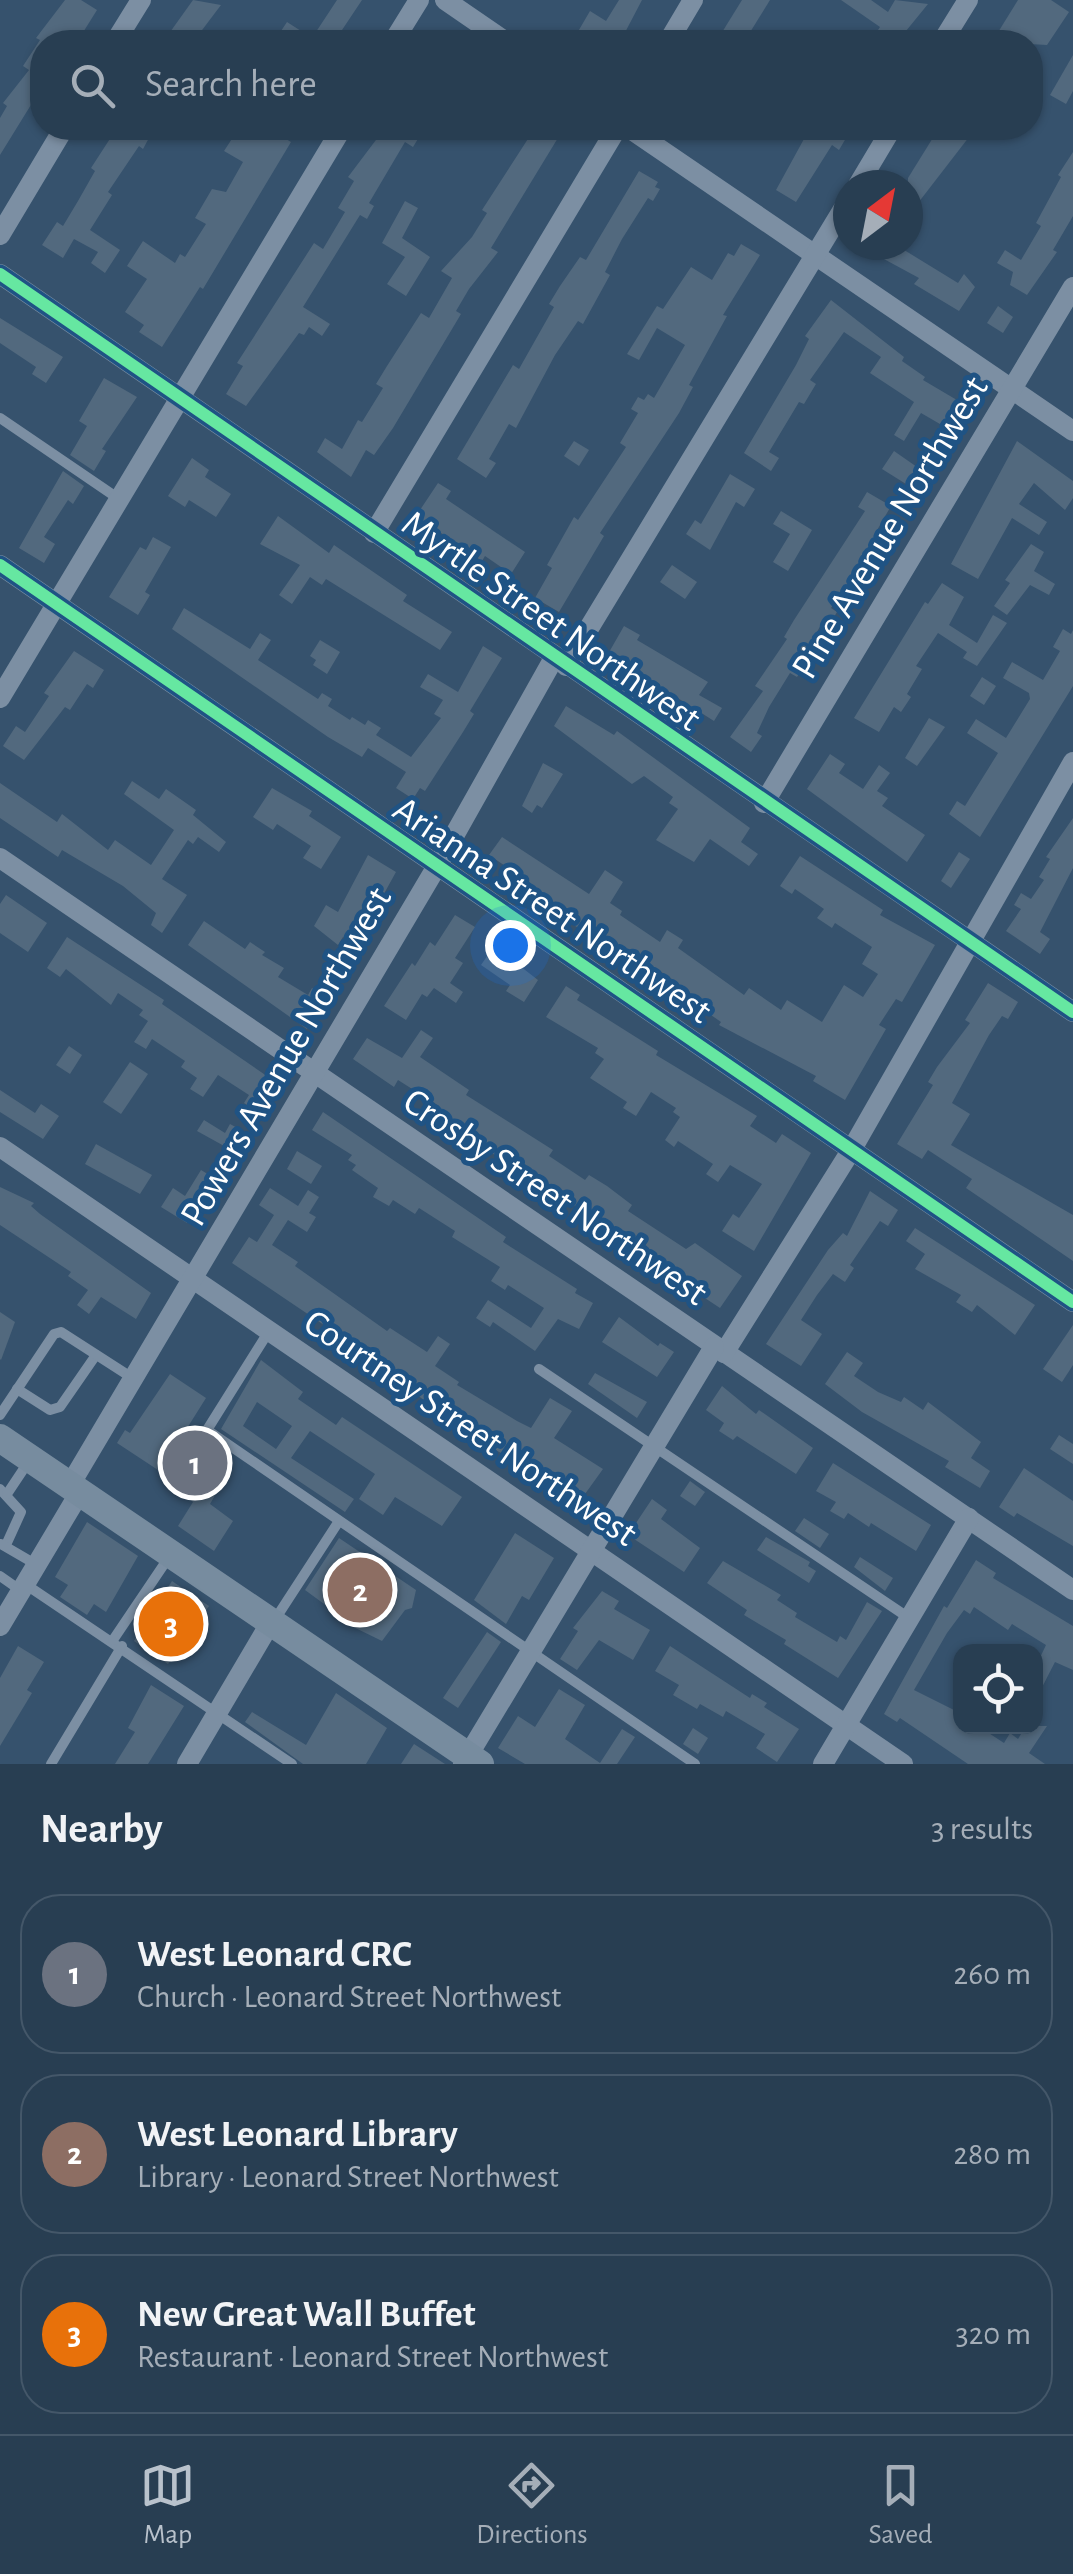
<!DOCTYPE html>
<html lang="en">
<head>
<meta charset="utf-8">
<style>
  body { margin:0; font-family:"Alegreya Sans",sans-serif; background:#34495c; color:#f1f3f6 }
  .controls { position:absolute; right:30px; bottom:30px; display:grid; overflow:hidden; border-radius:20px; box-shadow:0 2px 8px #0004 }
  .controls button { width:90px; height:90px; display:grid; place-items:center; padding:0; border:0; border-bottom:2px solid #445769; background:#283e52; color:#f1f3f6; font:50px sans-serif }
  .compass { position:absolute; left:833px; top:170px; width:90px; height:90px; border-radius:50%; background:#283e52; box-shadow:0 2px 8px #0004; rotate:32deg }
  .you { position:absolute; left:510px; top:945px; width:35px; height:35px; margin:-25px; border:8px solid #fff; border-radius:50%; background:#1a73e8; box-shadow:0 0 0 15px #1a73e833 }
  .badge { display:grid; place-items:center; width:65px; height:65px; border-radius:50%; background:#b9c2cc; color:#fff; font-size:32px; font-weight:700 }
  .pin { position:absolute; translate:-50% -50%; border:5px solid #fff; box-shadow:0 2px 10px #0006 }
  .list { margin:0; padding:0; list-style:none }
  h2 { display:flex; justify-content:space-between; align-items:center; height:130px; margin:0; padding:0 40px; font-size:42px }
  h2 small { font-size:32px; font-weight:400; color:#a5aeb8 }
  .list li { display:grid; grid-template-columns:65px 1fr auto; gap:30px; align-items:center; box-sizing:border-box; height:160px; margin:0 20px 20px; padding:0 20px; border:2px solid #445769; border-radius:40px }
  .list b { display:block; font-size:38px; white-space:nowrap }
  .list p { margin:0; font-size:32px; white-space:nowrap; color:#a5aeb8 }
  .list em { font-size:32px; font-style:normal; color:#a5aeb8 }
  .icon { flex:none; width:55px; height:55px; fill:none; stroke:currentColor; stroke-width:2; stroke-linecap:round; stroke-linejoin:round }
  .map { position:relative; flex:none; width:1073px; height:1764px; overflow:hidden }
  .search { position:absolute; background:#283e52; box-shadow:0 2px 8px #0004; left:30px; right:30px; top:30px; height:110px; display:flex; align-items:center; gap:25px; box-sizing:border-box; padding:0 35px; border-radius:40px; color:#a5aeb8; font-size:38px }
  .sheet { height:670px; background:#283e52 }
  nav { display:flex; justify-content:space-around; align-items:center; box-sizing:border-box; height:140px; border-top:2px solid #445769; background:#283e52; font-size:28px; color:#a5aeb8 }
  nav a { display:grid; justify-items:center; gap:5px }
  nav .on { color:#b9c2cc }
  .map>svg:first-child { display:block }
  .building { fill:#52697e; fill-rule:evenodd }
  .lines { fill:none; stroke-linecap:round; stroke-linejoin:round }
  .lane { stroke:#7c8fa3; stroke-width:10 }
  .street { stroke:#7c8fa3; stroke-width:20 }
  .secondary { stroke:#778c9f; stroke-width:28 }
  .cycleway-casing { stroke:#1f5384; stroke-width:19 }
  .cycleway { stroke:#66e7a1; stroke-width:12 }
  .labels { text-anchor:middle; stroke-width:10; stroke-linejoin:round; paint-order:stroke }
  .street-label { font-size:38px; fill:#fff; stroke:#1f5384 }
</style>
</head>
<body>
<div class="map">
<svg width="1073" height="1764" viewBox="0 0 1073 1764">
  <rect width="100%" height="100%" fill="#36526d"/>
  <!-- building -->
  <g class="building">
    <polygon points="65,0 81,0 97,10 77,42 42,42 42,87 0,155 0,118 7,106 3,103 29,70 23,66 40,40 36,38"/>
    <polygon points="193,0 221,5 193,42 163,42"/>
    <polygon points="337,0 362,0 334,42 285,42 277,37 287,22 312,38"/>
    <polygon points="619,0 642,0 620,42 589,42 576,35 590,11 606,21"/>
    <polygon points="742,0 770,0 744,42 716,42"/>
    <polygon points="841,0 871,0 888,12 895,0 928,4 897,42 870,42 880,27"/>
    <polygon points="1018,0 1051,0 1069,12 1047,45 992,42"/>
    <polygon points="1073,55 1073,91 1066,104 1050,95"/>
    <polygon points="112,128 147,128 143,134 149,138 143,149 139,146 108,192 112,195 90,230 120,250 105,273 91,263 98,252 74,239 63,258 42,245 57,222 63,226 78,201 95,171 91,168 115,131"/>
    <polygon points="239,128 262,139 268,128 291,142 203,289 200,287 162,347 139,332 144,325 125,312 147,279 127,266 143,241 175,263 180,254 185,257 206,224 195,218 212,189 226,192 243,162 224,151"/>
    <polygon points="385,128 411,128 421,134 413,147 405,142 369,203 374,206 367,219 360,215 303,307 330,324 322,336 309,327 304,335 299,333 246,406 226,394 243,366 237,363 314,243 323,249 345,212 338,208 354,181 348,177"/>
    <polygon points="535,128 564,128 491,248 498,252 469,289 456,311 461,314 393,428 374,455 366,450 351,477 317,452 325,438 342,449 358,420 362,422 383,388 376,384 387,366 421,313 429,318 452,278 441,271 472,237 487,213 482,210"/>
    <polygon points="810,128 852,128 839,150 832,145 796,202 776,190"/>
    <polygon points="939,128 954,128 969,137 908,216 908,178"/>
    <polygon points="1073,152 1073,216 1053,250 1057,252 1027,295 1010,285 1013,272 997,263 1005,250 1021,260 1041,226 1036,223 1061,177 1058,175"/>
    <polygon points="639,171 658,182 655,187 660,189 653,201 648,198 622,239 605,272 610,275 583,324 578,321 555,355 516,428 509,424 489,459 496,463 486,478 457,459 513,365 519,369 554,307 549,304 560,286 580,257 586,260"/>
    <polygon points="405,201 418,208 402,238 430,257 406,296 387,284 405,257 382,243"/>
    <polygon points="741,244 760,255 723,315 727,316 689,385 693,387 679,413 600,533 604,536 559,612 535,598 552,568 547,565 574,517 578,520 626,447 620,443 638,413 631,409 638,397 644,400 648,394 654,398 685,345 657,328 639,360 627,354 657,306 663,309 691,267 712,280 728,253 734,256"/>
    <polygon points="858,245 896,245 958,283 964,274 975,287 959,311 914,284 919,278"/>
    <polygon points="831,300 904,357 902,361 925,377 923,380 967,406 952,431 921,413 904,441 894,435 914,402 870,373 881,357 844,332 810,380 816,384 804,404 799,402 769,452 779,458 771,471 744,453 796,365 809,339 805,336"/>
    <polygon points="998,306 1013,317 1003,333 987,323"/>
    <polygon points="0,318 63,357 46,383 32,374 36,367 0,343"/>
    <polygon points="104,378 137,397 102,449 106,451 94,471 70,455 87,426 79,421"/>
    <polygon points="574,441 589,450 579,466 564,456"/>
    <polygon points="1017,441 1073,481 1073,498 1065,510 1034,483 1019,504 1047,522 1039,535 1012,518 978,579 951,564"/>
    <polygon points="894,451 917,467 906,484 882,469"/>
    <polygon points="192,458 209,470 205,477 231,494 216,517 189,500 185,507 168,496"/>
    <polygon points="63,471 84,486 73,504 68,500 44,537 55,544 44,563 19,548"/>
    <polygon points="730,474 755,489 744,507 736,502 710,550 686,534 695,520 701,524"/>
    <polygon points="438,483 451,491 446,499 525,552 511,574 485,556 482,561 416,516"/>
    <polygon points="867,492 891,506 876,532 881,536 831,608 837,612 827,629 821,625 802,657 807,660 797,677 790,673 769,707 757,733 762,736 751,752 730,737 763,691 755,686 787,639 784,637 794,620 865,511 858,507"/>
    <polygon points="781,511 812,530 788,571 773,562 790,534 773,524"/>
    <polygon points="278,516 329,553 334,545 407,595 403,601 452,632 440,650 326,579 322,585 310,577 292,604 279,595 300,565 260,544"/>
    <polygon points="153,537 171,547 145,592 150,595 138,615 109,597 140,547 146,550"/>
    <polygon points="1031,544 1044,552 1034,571 1055,584 1049,595 1030,585 1007,615 994,606 1010,583 1005,580"/>
    <polygon points="672,565 697,582 685,599 660,582"/>
    <polygon points="942,583 964,597 949,625 977,643 993,615 1007,623 977,666 963,658 967,652 938,633 916,666 922,669 907,694 911,697 901,712 894,707 879,732 854,718 925,602 928,604"/>
    <polygon points="184,608 250,649 260,633 271,640 258,660 318,699 322,693 332,699 328,706 350,720 352,717 365,725 368,720 381,728 376,735 411,757 441,718 434,714 443,700 420,687 428,674 458,692 483,646 502,658 470,711 474,714 463,732 425,791 420,788 413,799 396,788 406,772 368,748 362,757 328,737 172,629"/>
    <polygon points="624,626 640,635 637,640 708,682 699,695 722,708 714,721 608,654"/>
    <polygon points="1063,629 1071,634 1073,630 1073,686 980,837 949,814 957,801 965,806 998,753 967,733 976,719 1006,738 1030,699 1029,693 1003,678 1012,662 1043,680 1060,651 1053,647"/>
    <polygon points="320,640 340,652 327,674 313,665 316,660 310,656"/>
    <polygon points="74,651 104,670 93,688 87,684 70,710 65,707 24,760 3,746 16,726 25,732 49,696 44,693"/>
    <polygon points="982,677 996,686 984,705 970,696"/>
    <polygon points="566,706 614,735 617,731 750,828 741,842 758,854 749,866 710,839 694,862 656,840 678,809 669,803 673,797 644,776 632,784 554,726"/>
    <polygon points="929,718 945,727 917,766 905,758"/>
    <polygon points="830,754 845,764 839,773 863,789 879,765 890,773 877,791 888,798 882,806 925,835 907,862 807,789"/>
    <polygon points="543,763 563,774 542,808 537,805 532,813 522,806"/>
    <polygon points="132,781 159,799 166,789 196,810 193,815 226,842 219,852 198,837 193,844 188,840 162,879 187,895 162,933 151,925 156,913 123,886 62,850 58,857 0,818 0,783 57,822 62,814 108,850 115,840 151,865 174,830 124,794"/>
    <polygon points="272,788 312,811 309,816 341,837 321,869 303,858 311,846 277,824 273,830 253,817"/>
    <polygon points="1073,818 1073,868 1040,932 1050,939 1040,954 1006,931 1021,909 1014,905 1021,893 1031,899 1044,880 1039,877 1050,859 1046,857"/>
    <polygon points="502,837 589,894 605,870 623,882 610,903 622,911 620,915 660,942 667,930 683,940 678,948 744,995 749,988 781,1010 787,1000 822,1022 844,985 863,997 878,974 862,964 872,947 835,923 832,928 817,918 824,909 795,889 792,894 780,886 800,856 883,910 880,915 935,945 902,1002 896,999 879,1025 886,1029 845,1100 813,1081 816,1076 719,1025 721,1022 668,985 672,979 637,956 632,964 535,899 510,880 514,872 489,855"/>
    <polygon points="959,852 970,859 951,888 941,881"/>
    <polygon points="368,855 396,872 370,919 365,916 350,941 343,937 338,945 314,926 326,905 338,912"/>
    <polygon points="6,895 47,923 28,952 0,933 0,904"/>
    <polygon points="455,915 475,927 455,958 463,963 450,983 463,992 456,1003 434,988 427,997 422,994 406,1020 384,1006 412,963 415,966 430,942 435,946"/>
    <polygon points="204,921 245,949 250,942 265,952 262,955 284,968 278,977 308,995 312,988 327,998 307,1029 188,945"/>
    <polygon points="67,937 164,1000 162,1004 280,1085 261,1114 244,1103 249,1095 218,1075 203,1097 190,1089 197,1078 181,1067 185,1061 152,1039 146,1049 134,1042 148,1021 139,1015 143,1010 118,993 111,1005 66,969 60,977 47,968"/>
    <polygon points="494,946 538,980 524,1002 506,991 510,985 481,965"/>
    <polygon points="988,983 1018,1002 1008,1019 1002,1016 989,1035 952,1103 970,1114 951,1145 1073,1215 1073,1261 966,1188 972,1179 928,1150 922,1159 897,1144 933,1085 928,1082 937,1067 970,1023 965,1020"/>
    <polygon points="566,986 580,995 577,1000 658,1051 656,1055 757,1116 750,1126 776,1143 782,1134 811,1153 754,1251 722,1231 733,1214 739,1218 762,1184 730,1165 718,1182 706,1174 713,1164 678,1141 674,1147 665,1140 680,1117 673,1112 676,1108 651,1092 636,1116 623,1108 627,1102 590,1078 604,1059 595,1053 598,1048 546,1017"/>
    <polygon points="421,1030 433,1038 420,1057 469,1090 466,1095 553,1150 549,1156 585,1180 589,1175 607,1186 632,1205 628,1211 686,1249 695,1243 742,1276 720,1308 623,1244 626,1239 459,1132 434,1113 439,1106 398,1080 394,1087 353,1059 367,1038 402,1058"/>
    <polygon points="69,1046 82,1055 70,1074 56,1065"/>
    <polygon points="130,1062 148,1074 121,1114 103,1102"/>
    <polygon points="0,1090 35,1113 41,1104 59,1116 43,1139 0,1112"/>
    <polygon points="323,1112 506,1237 503,1242 577,1289 575,1293 593,1303 579,1329 558,1319 535,1351 493,1322 490,1327 476,1318 488,1300 531,1328 544,1308 508,1285 505,1290 491,1281 500,1267 452,1237 455,1231 419,1208 415,1214 393,1200 389,1206 373,1197 378,1188 352,1170 356,1165 348,1160 352,1155 312,1130"/>
    <polygon points="204,1120 225,1133 230,1124 243,1131 235,1152 197,1131"/>
    <polygon points="96,1144 152,1175 140,1194 85,1164"/>
    <polygon points="297,1151 322,1166 311,1184 287,1169"/>
    <polygon points="201,1170 224,1184 215,1199 206,1194 187,1223 161,1207 173,1188 185,1196"/>
    <polygon points="0,1187 34,1203 31,1206 40,1214 151,1293 136,1319 101,1297 89,1314 77,1305 88,1290 68,1276 71,1272 0,1225"/>
    <polygon points="270,1188 298,1206 308,1190 319,1197 309,1213 316,1217 307,1232 288,1220 272,1245 298,1262 295,1266 387,1331 390,1328 427,1352 438,1336 450,1344 435,1366 459,1382 457,1385 517,1421 531,1428 550,1398 572,1411 554,1438 603,1469 585,1494 569,1483 564,1490 516,1457 514,1460 486,1445 395,1379 398,1375 232,1263 249,1237 257,1242 274,1215 259,1205"/>
    <polygon points="870,1191 898,1210 888,1226 880,1221 850,1265 854,1268 845,1282 833,1274 817,1295 801,1320 822,1334 801,1366 766,1344 828,1250 843,1233 847,1236"/>
    <polygon points="915,1228 1035,1305 1015,1335 977,1305 972,1312 956,1302 961,1295 915,1269 925,1254 906,1241"/>
    <polygon points="0,1312 15,1322 1,1360 0,1359"/>
    <polygon points="619,1317 658,1346 660,1343 674,1352 657,1377 602,1342"/>
    <polygon points="1073,1325 1073,1365 1062,1382 1043,1369"/>
    <polygon points="847,1352 863,1363 854,1376 878,1392 901,1402 904,1397 923,1410 928,1402 981,1442 971,1458 990,1471 980,1488 945,1467 949,1461 862,1412 825,1384"/>
    <path d="M261 1360 303 1392 298 1399 336 1425 342 1417 462 1497 442 1526 395 1497 383 1515 359 1499 375 1474 310 1431 291 1458 354 1499 345 1512 221 1429ZM257 1402 292 1426 276 1449 243 1426Z"/>
    <polygon points="595,1373 647,1402 637,1418 588,1384"/>
    <polygon points="170,1374 206,1398 184,1433 189,1440 207,1452 212,1444 226,1454 207,1482 218,1490 210,1504 233,1521 214,1551 178,1526 193,1502 188,1497 195,1487 169,1461 161,1472 117,1443 125,1430 130,1433"/>
    <polygon points="722,1386 756,1414 759,1410 813,1448 796,1474 737,1436 733,1440 719,1431 724,1423 706,1410"/>
    <polygon points="1059,1435 1073,1444 1073,1464 1050,1449"/>
    <polygon points="833,1463 931,1525 916,1551 871,1523 869,1527 848,1513 844,1519 830,1511 836,1502 816,1491"/>
    <polygon points="1024,1468 1073,1501 1073,1546 1017,1513 1014,1517 999,1507"/>
    <polygon points="690,1481 705,1492 695,1506 680,1496"/>
    <polygon points="652,1499 667,1510 661,1519 700,1548 684,1572 628,1535"/>
    <polygon points="804,1518 829,1534 820,1548 795,1531"/>
    <polygon points="87,1522 138,1556 106,1612 94,1604 87,1615 60,1597 68,1585 55,1577"/>
    <polygon points="515,1533 554,1558 529,1600 522,1596 506,1624 474,1600"/>
    <polygon points="766,1537 810,1562 808,1566 816,1571 809,1583 757,1550"/>
    <polygon points="339,1538 416,1590 412,1608 405,1610 382,1641 337,1619 335,1612 305,1590"/>
    <polygon points="860,1557 893,1578 885,1591 854,1567"/>
    <polygon points="976,1560 996,1573 993,1578 1073,1626 1073,1670 1055,1662 1036,1699 1036,1666 1046,1645 1012,1624 1008,1630 974,1607 970,1614 964,1610 947,1633 914,1690 960,1713 960,1726 978,1726 1004,1743 1010,1733 1018,1739 1026,1726 1047,1726 1029,1753 1045,1764 968,1764 900,1718 897,1722 884,1714 944,1606 947,1608"/>
    <polygon points="723,1561 781,1595 777,1600 797,1613 795,1617 837,1642 840,1636 846,1640 867,1602 882,1611 838,1678 784,1644 786,1640 744,1615 747,1610 707,1583"/>
    <polygon points="172,1581 209,1606 168,1664 134,1641"/>
    <polygon points="602,1591 619,1601 614,1609 650,1630 633,1660 599,1640 577,1670 560,1659 578,1631 573,1628"/>
    <polygon points="487,1632 501,1642 458,1708 443,1698"/>
    <polygon points="18,1646 44,1662 27,1690 32,1693 0,1746 0,1678"/>
    <polygon points="670,1646 750,1698 752,1694 767,1703 764,1707 799,1729 777,1762 756,1748 765,1734 726,1711 723,1717 700,1704 697,1709 673,1695 679,1685 655,1671"/>
    <polygon points="151,1685 184,1706 148,1764 115,1764 135,1732 128,1728"/>
    <polygon points="559,1689 585,1705 565,1739 600,1763 622,1729 635,1737 617,1764 525,1764 498,1748 518,1716 535,1727"/>
    <polygon points="336,1693 387,1728 366,1764 303,1764 245,1722 252,1712 306,1745"/>
    <polygon points="693,1728 708,1738 698,1754 683,1744"/>
    <polygon points="414,1744 445,1764 401,1764"/>
  </g>
  <g class="lines">
    <!-- lane -->
    <g class="lane">
      <polyline points="0,418 119,499"/>
      <polyline points="269,1331 207,1430 695,1764"/>
      <polyline points="539,1369 909,1618"/>
      <polyline points="17,1389 50,1410 60,1407 96,1355"/>
      <polyline points="0,1415 54,1334 61,1332 134,1379"/>
      <polyline points="0,1489 21,1512 6,1545"/>
      <polyline points="7,1494 29,1461"/>
      <polyline points="1,1544 37,1565"/>
      <polyline points="0,1576 20,1590"/>
      <polyline points="25,1584 292,1764"/>
      <polyline points="274,1621 339,1521"/>
      <polyline points="113,1640 171,1554"/>
      <polyline points="51,1764 122,1646"/>
    </g>
    <!-- street -->
    <g class="street">
      <polyline points="445,0 506,42"/>
      <polyline points="115,42 141,0"/>
      <polyline points="393,42 419,0"/>
      <polyline points="668,42 693,0"/>
      <polyline points="942,42 968,0"/>
      <polyline points="629,128 1073,431"/>
      <polyline points="858,185 892,128"/>
      <polyline points="0,235 64,128"/>
      <polyline points="0,274 1073,1012"/>
      <polyline points="374,533 617,128"/>
      <polyline points="0,565 1073,1302"/>
      <polyline points="566,666 848,201"/>
      <polyline points="0,698 342,128"/>
      <polyline points="764,803 1073,287"/>
      <polyline points="0,858 1073,1590"/>
      <polyline points="0,1147 903,1764"/>
      <polyline points="724,1353 852,1149 1073,762"/>
      <polyline points="70,1485 437,866 554,658"/>
      <polyline points="0,1626 80,1492"/>
      <polyline points="187,1764 272,1620"/>
      <polyline points="463,1764 714,1347"/>
      <polyline points="823,1764 969,1518"/>
    </g>
    <!-- secondary -->
    <polyline class="secondary" points="0,1438 480,1764"/>
    <!-- cycleway casing -->
    <g class="cycleway-casing">
      <g id="cycleway">
        <polyline points="0,274 1073,1012"/>
        <polyline points="0,565 1073,1302"/>
      </g>
    </g>
    <!-- cycleway -->
    <use href="#cycleway" class="cycleway"/>
  </g>
  <g class="labels">
    <!-- street labels -->
    <g class="street-label">
      <text transform="translate(889 527) rotate(-59)" y="13">Pine Avenue Northwest</text>
      <text transform="translate(552 620) rotate(35)" y="13">Myrtle Street Northwest</text>
      <text transform="translate(553 909) rotate(34)" y="13">Arianna Street Northwest</text>
      <text transform="translate(285 1056) rotate(-60)" y="13">Powers Avenue Northwest</text>
      <text transform="translate(556 1196) rotate(34)" y="13">Crosby Street Northwest</text>
      <text transform="translate(471 1427) rotate(34)" y="13">Courtney Street Northwest</text>
    </g>
  </g>
</svg>
<div class="controls">
<button><svg class="icon" aria-label="locate" viewBox="0 0 24 24"><circle cx="12" cy="12" r="6"/><path d="M12 2v4M12 18v4M2 12h4M18 12h4"/></svg></button>
</div>
<svg class="compass" viewBox="-18 -18 36 36"><path d="M0-13l5 13h-10z" fill="#e53935"/><path d="M0 13l5-13h-10z" fill="#a5aeb8"/></svg>
<div class="you"></div>
<div class="pin badge" style="left:195px;top:1463px;background:#6b7280">1</div>
<div class="pin badge" style="left:360px;top:1590px;background:#8d6e63">2</div>
<div class="pin badge" style="left:171px;top:1624px;background:#e8710a">3</div>
<div class="search"><svg class="icon" aria-label="search" viewBox="0 0 24 24"><circle cx="10" cy="10" r="6"/><path d="M15 15l6 6"/></svg>Search here</div>
</div>
<section class="sheet">
<h2>Nearby<small>3 results</small></h2>
<ul class="list">
<li><span class="badge" style="background:#6b7280">1</span><div><b>West Leonard CRC</b><p>Church · Leonard Street Northwest</p></div><em>260 m</em></li>
<li><span class="badge" style="background:#8d6e63">2</span><div><b>West Leonard Library</b><p>Library · Leonard Street Northwest</p></div><em>280 m</em></li>
<li><span class="badge" style="background:#e8710a">3</span><div><b>New Great Wall Buffet</b><p>Restaurant · Leonard Street Northwest</p></div><em>320 m</em></li>
</ul>
</section>
<nav>
<a class="on"><svg class="icon" aria-label="map" viewBox="0 0 24 24"><path d="M3 6l6-2 6 2 6-2v14l-6 2-6-2-6 2zM9 4v14M15 6v14"/></svg>Map</a>
<a><svg class="icon" aria-label="directions" viewBox="0 0 24 24"><path d="M12 3l9 9-9 9-9-9zM9 14v-3h6M13 9l2 2-2 2"/></svg>Directions</a>
<a><svg class="icon" aria-label="saved" viewBox="0 0 24 24"><path d="M7 4h10v16l-5-4-5 4z"/></svg>Saved</a>
</nav>
</body>
</html>
